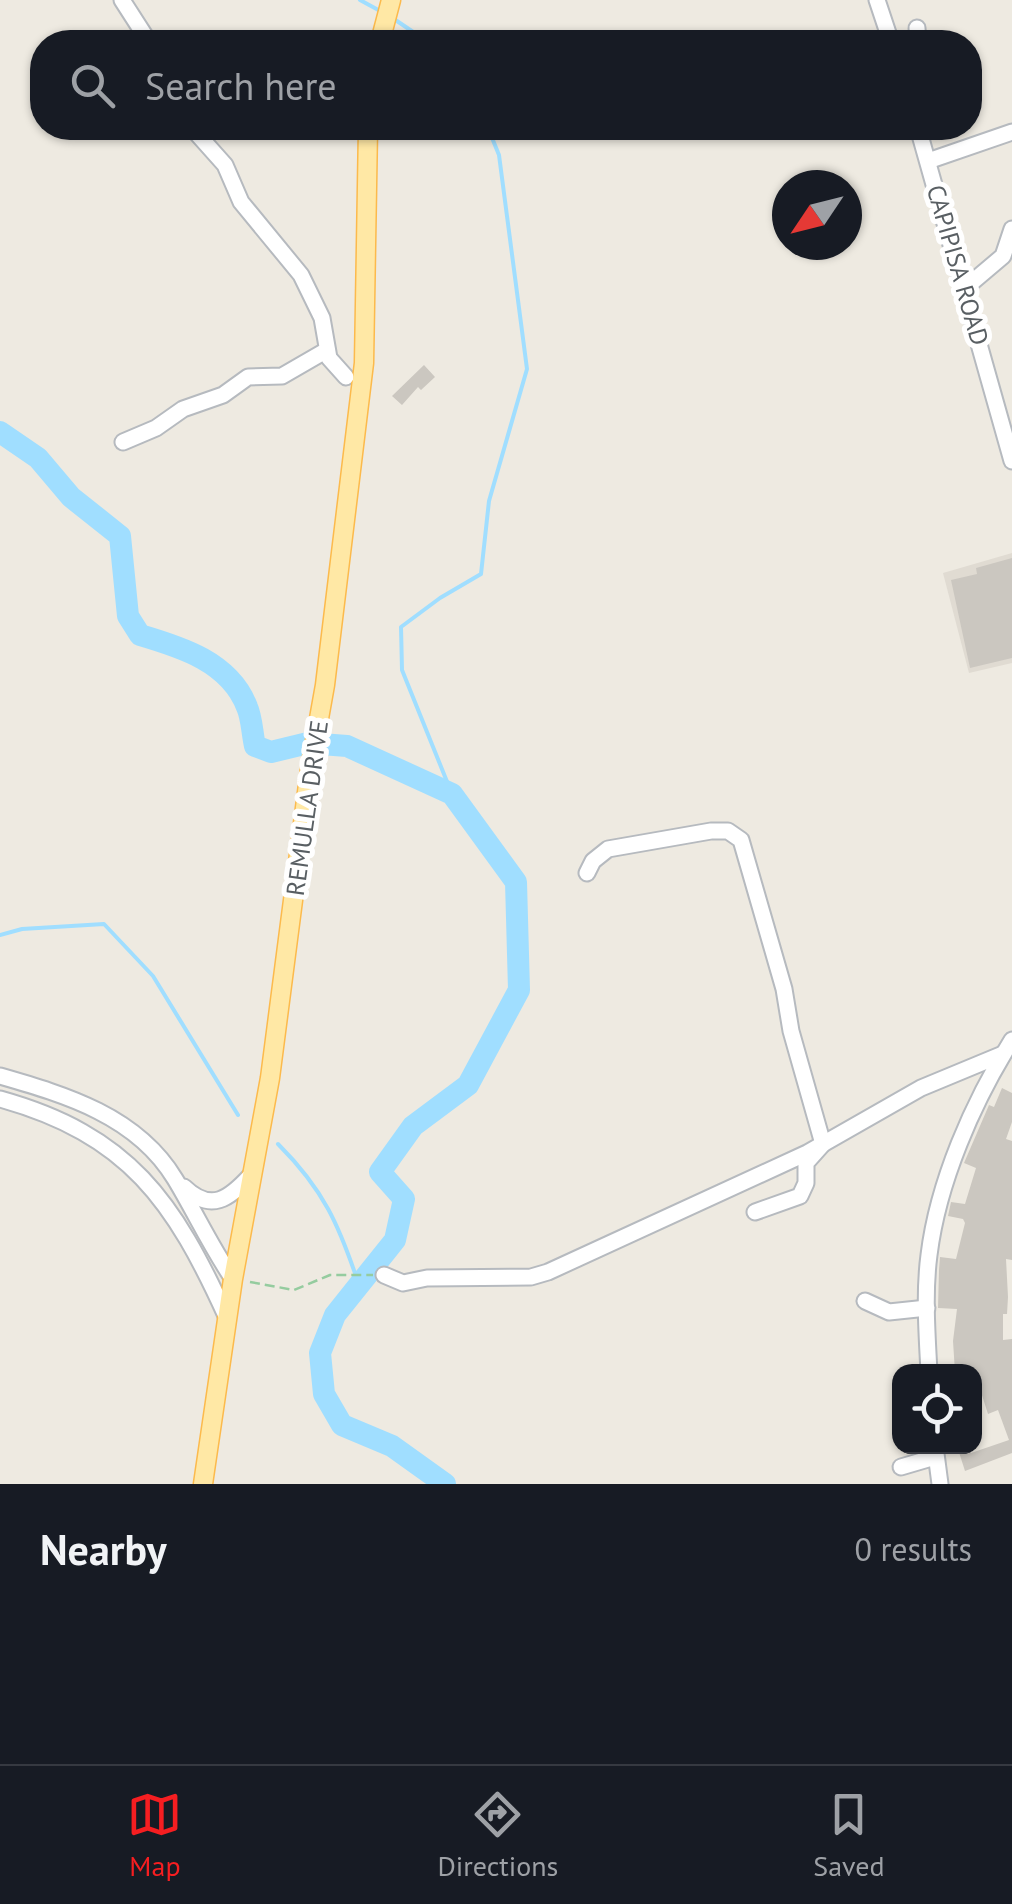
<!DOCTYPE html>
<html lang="en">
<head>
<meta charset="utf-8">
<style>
  body { margin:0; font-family:"PT Sans",sans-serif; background:#242831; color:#f1f3f6 }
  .controls { position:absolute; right:30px; bottom:30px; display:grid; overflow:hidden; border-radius:20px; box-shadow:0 2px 8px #0004 }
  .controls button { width:90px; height:90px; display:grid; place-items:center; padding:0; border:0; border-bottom:2px solid #363941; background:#171b24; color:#f1f3f6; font:50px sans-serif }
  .compass { position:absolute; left:772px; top:170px; width:90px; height:90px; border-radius:50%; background:#171b24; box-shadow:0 2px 8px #0004; rotate:235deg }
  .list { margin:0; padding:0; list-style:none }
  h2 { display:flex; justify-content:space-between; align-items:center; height:130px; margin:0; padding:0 40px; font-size:42px }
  h2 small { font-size:32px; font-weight:400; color:#9ea1a6 }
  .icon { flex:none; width:55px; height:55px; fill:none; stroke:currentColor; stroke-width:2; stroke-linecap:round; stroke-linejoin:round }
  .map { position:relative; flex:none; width:1012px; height:1484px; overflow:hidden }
  .search { position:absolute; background:#171b24; box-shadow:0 2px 8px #0004; left:30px; right:30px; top:30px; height:110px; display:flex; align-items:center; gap:25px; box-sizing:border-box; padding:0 35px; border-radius:40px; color:#9ea1a6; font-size:38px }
  .sheet { height:280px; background:#171b24 }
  nav { display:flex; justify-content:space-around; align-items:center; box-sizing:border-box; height:140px; border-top:2px solid #363941; background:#171b24; font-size:28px; color:#9ea1a6 }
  nav a { display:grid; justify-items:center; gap:5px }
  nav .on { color:#f61e21 }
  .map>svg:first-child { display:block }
  .education { fill:#e0dbd2 }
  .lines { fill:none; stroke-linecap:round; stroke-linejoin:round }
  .stream { stroke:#a0deff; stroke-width:4 }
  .river { stroke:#a0deff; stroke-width:22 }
  .building { fill:#cbc7c0 }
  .minor-casing { stroke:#b6babf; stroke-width:19 }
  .major-casing { stroke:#fcba4c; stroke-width:21 }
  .path { stroke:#95cc9f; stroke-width:2.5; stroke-dasharray:10 5; stroke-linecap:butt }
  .minor { stroke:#fff; stroke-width:15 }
  .major { stroke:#ffe8a5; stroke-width:18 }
  .labels { text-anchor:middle; stroke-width:10; stroke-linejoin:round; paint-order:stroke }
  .street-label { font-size:25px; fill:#595f63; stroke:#fff }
</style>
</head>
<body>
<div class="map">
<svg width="1012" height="1484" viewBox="0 0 1012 1484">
  <rect width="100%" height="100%" fill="#eeeae1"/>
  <!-- education -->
  <polygon class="education" points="1012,553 1012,663 969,673 943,573"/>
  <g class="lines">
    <!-- stream -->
    <g class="stream">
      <polyline points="360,0 382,12"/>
      <polyline points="394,19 428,42"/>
      <polyline points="452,794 402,670 401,627 440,598 481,574 489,501 527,369 499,155 488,128"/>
      <polyline points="0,935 22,929 104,924 153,976 238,1115"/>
      <path d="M278 1144C324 1190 339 1225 359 1285"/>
    </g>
    <!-- river -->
    <path class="river" d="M0 432 38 458 71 497 120 536 128 616 140 635C181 647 230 662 247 707 252 718 252 733 255 746L271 752 308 743 347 746 452 794 516 882 519 990 468 1085 413 1126 380 1172 404 1199 395 1240 335 1315 320 1353 324 1394 342 1425 392 1446 445 1484"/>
  </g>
  <!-- building -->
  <g class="building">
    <polygon points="424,365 435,377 421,390 418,387 402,405 392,396"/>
    <polygon points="1012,558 1012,658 970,668 951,580 977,574 976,568"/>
    <polygon points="1002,1088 1012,1093 1012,1122 1006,1139 1012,1141 1012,1260 1006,1259 1008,1297 1007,1314 1003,1314 1003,1340 1012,1339 1012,1453 965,1471 957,1446 968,1446 971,1453 1009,1440 998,1410 988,1414 980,1389 974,1390 974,1372 955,1372 953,1341 957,1309 938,1308 939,1270 940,1257 956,1259 965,1223 963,1219 948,1216 951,1202 965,1204 976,1168 964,1163 989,1105 994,1107"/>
  </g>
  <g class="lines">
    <!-- minor casing -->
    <g class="minor-casing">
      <g id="minor">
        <polyline points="122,0 149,42"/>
        <polyline points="877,0 891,42"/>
        <polyline points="917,28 918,42"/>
        <polyline points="192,128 225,165 241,202 301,275 322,318 329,358 346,377"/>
        <polyline points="918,128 1012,461"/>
        <polyline points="928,161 1012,132"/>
        <polyline points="964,289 1003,256 1012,229"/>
        <polyline points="123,442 156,428 183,409 223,395 248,377 282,376 327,350"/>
        <polyline points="587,873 593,861 608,849 711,831 728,831 741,840 784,989 791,1031 823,1144 806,1163 806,1183 800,1196 755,1212"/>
        <path d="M0 1076C66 1095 137 1116 175 1179 195 1212 211 1247 233 1279"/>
        <path d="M0 1099C129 1135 174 1201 227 1318"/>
        <path d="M184 1187C211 1213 229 1199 251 1175"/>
        <polyline points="384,1275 403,1283 427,1278 531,1277 548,1272 807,1153 921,1088 1003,1054"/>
        <polyline points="865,1301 889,1312 927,1308"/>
        <path d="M929 1372C927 1334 924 1293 929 1255 938 1182 973 1102 1012 1040"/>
        <polyline points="935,1446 940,1484"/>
        <polyline points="901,1467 935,1457"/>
      </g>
    </g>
    <!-- major casing -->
    <g class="major-casing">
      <g id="major">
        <polyline points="380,42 391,0"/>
        <polyline points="203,1484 233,1279 270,1078 310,769 325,685 364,363 368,128"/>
      </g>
    </g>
    <!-- path -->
    <polyline class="path" points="250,1282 294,1290 330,1275 373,1275"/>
    <!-- minor -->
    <use href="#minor" class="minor"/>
    <!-- major -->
    <use href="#major" class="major"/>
  </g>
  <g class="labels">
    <!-- street labels -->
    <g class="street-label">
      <text transform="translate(958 265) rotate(74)" y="9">CAPIPISA ROAD</text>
      <text transform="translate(307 808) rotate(-82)" y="9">REMULLA DRIVE</text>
    </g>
  </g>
</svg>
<div class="controls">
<button><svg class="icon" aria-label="locate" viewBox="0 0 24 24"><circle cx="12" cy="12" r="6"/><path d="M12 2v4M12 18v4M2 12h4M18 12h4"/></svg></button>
</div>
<svg class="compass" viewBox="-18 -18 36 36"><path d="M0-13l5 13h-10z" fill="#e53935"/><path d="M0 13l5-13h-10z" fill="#9ea1a6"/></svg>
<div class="search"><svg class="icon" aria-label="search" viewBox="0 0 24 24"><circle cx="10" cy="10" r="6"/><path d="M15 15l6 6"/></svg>Search here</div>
</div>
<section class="sheet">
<h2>Nearby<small>0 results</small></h2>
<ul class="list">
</ul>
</section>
<nav>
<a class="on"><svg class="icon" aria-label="map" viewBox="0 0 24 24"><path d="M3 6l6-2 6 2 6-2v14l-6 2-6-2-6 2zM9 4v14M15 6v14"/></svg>Map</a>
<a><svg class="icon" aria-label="directions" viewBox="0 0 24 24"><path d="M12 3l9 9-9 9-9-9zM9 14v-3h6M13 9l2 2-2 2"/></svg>Directions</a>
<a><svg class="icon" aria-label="saved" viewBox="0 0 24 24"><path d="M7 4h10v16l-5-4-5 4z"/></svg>Saved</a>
</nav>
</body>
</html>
